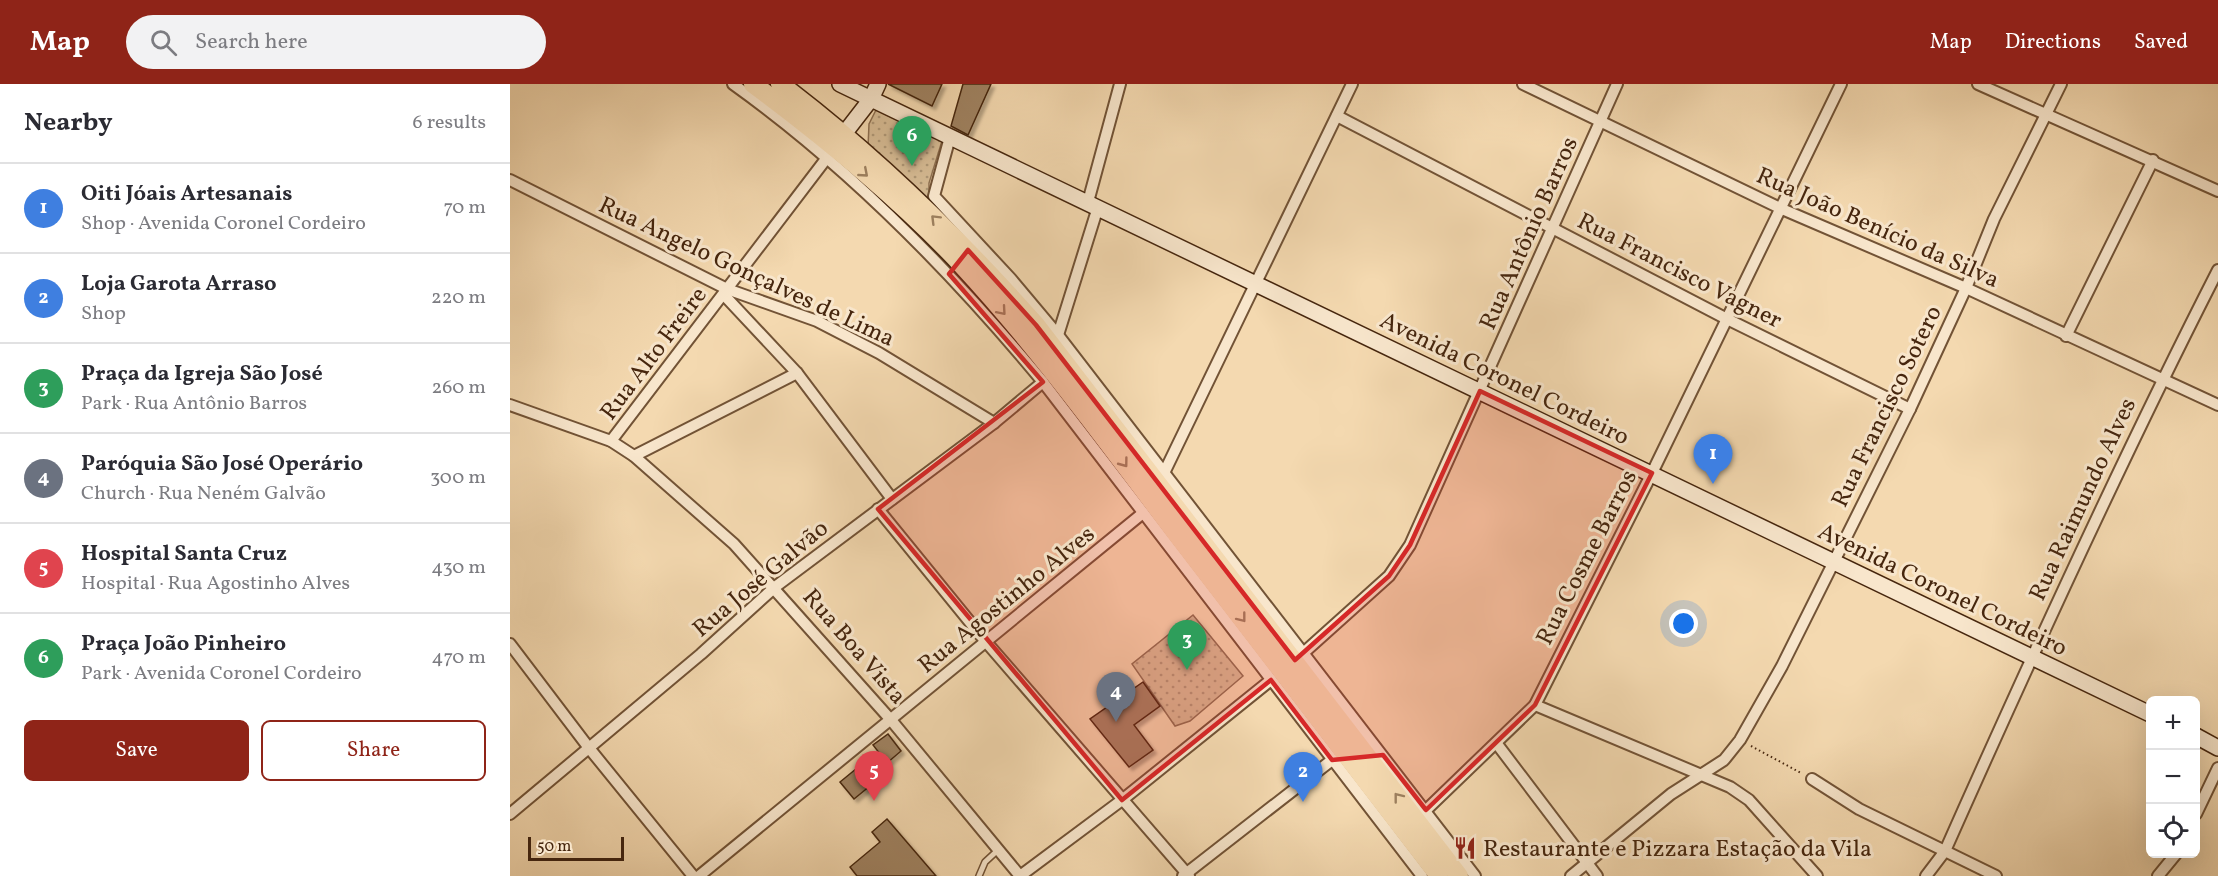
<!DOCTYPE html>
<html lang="en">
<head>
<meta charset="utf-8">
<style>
  body { margin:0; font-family:Vollkorn,serif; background:#f2f2f3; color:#2b2b33 }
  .controls { position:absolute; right:18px; bottom:18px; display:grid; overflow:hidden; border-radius:9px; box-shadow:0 6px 24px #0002 }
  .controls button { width:54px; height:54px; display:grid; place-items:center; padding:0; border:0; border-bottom:2px solid #e1e1e2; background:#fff; color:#2b2b33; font:30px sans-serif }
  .scale { position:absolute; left:18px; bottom:15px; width:96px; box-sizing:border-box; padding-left:6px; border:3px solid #46260e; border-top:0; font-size:16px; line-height:21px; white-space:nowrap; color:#46260e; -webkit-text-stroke:4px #f8e6cc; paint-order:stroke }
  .you { position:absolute; left:1174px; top:540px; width:21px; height:21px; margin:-15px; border:4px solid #fff; border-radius:50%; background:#1a73e8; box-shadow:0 0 0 9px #1a73e833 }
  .badge { display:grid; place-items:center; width:39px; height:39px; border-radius:50%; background:#8f2418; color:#fff; font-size:20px; font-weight:700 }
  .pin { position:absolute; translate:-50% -50px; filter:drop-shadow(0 2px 3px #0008) }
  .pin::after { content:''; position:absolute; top:32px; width:21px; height:18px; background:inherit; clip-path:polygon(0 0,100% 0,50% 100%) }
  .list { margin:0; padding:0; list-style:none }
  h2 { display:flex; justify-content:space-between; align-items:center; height:78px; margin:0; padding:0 24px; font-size:26px }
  h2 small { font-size:20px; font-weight:400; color:#7c7c81 }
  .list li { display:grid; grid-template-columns:39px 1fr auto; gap:18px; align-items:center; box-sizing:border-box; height:90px; padding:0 24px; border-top:2px solid #e1e1e2 }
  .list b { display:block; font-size:22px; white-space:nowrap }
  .list p { margin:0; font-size:20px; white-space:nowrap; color:#7c7c81 }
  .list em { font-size:20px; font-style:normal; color:#7c7c81 }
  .actions { display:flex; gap:12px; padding:18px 24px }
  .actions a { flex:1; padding:14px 0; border:2px solid #8f2418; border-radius:9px; text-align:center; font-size:21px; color:#8f2418 }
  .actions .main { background:#8f2418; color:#fff }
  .icon { flex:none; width:33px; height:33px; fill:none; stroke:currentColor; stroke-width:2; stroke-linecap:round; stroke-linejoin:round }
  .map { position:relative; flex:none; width:1708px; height:792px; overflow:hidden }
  header { display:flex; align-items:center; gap:36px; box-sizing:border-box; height:84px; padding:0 30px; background:#8f2418; color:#fff }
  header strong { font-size:28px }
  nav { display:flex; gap:33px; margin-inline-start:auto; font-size:21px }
  .search { width:420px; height:54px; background:#f2f2f3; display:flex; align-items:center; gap:15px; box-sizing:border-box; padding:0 21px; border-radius:33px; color:#7c7c81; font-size:22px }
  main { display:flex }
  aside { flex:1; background:#fff }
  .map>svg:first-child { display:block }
  .park { fill:url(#park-dots); stroke:#8e7051; stroke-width:1.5 }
  .building { fill:#a08362; stroke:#46260e; stroke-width:1.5; filter:url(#shadow) }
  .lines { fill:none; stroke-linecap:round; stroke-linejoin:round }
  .lane-casing { stroke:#725336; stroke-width:8 }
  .street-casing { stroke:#725336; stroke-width:14 }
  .secondary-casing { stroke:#46260e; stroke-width:18 }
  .primary-casing { stroke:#46260e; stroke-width:21 }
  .path { stroke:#46260e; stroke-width:2; stroke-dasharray:1.5 3; stroke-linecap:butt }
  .lane { stroke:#f8e6cc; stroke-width:5 }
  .street { stroke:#f8e6cc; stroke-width:10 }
  .secondary { stroke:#f8e6cc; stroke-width:15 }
  .primary { stroke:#f4d9b0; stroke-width:18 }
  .oneway { stroke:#9d805f }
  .marked { fill:#d62828; fill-opacity:0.2; stroke:#d62828; stroke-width:4.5; stroke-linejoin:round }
  .labels { text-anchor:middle; stroke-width:6; stroke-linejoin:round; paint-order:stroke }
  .street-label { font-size:24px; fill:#46260e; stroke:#f8e6cc }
  .poi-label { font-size:24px; fill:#46260e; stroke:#f8e6cc; text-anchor:start }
</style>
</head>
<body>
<header>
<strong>Map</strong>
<div class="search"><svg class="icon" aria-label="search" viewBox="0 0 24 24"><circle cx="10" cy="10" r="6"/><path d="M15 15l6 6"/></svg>Search here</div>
<nav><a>Map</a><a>Directions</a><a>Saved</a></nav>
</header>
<main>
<aside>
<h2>Nearby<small>6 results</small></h2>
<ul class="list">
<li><span class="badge" style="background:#3f7fe0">1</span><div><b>Oiti Jóais Artesanais</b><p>Shop · Avenida Coronel Cordeiro</p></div><em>70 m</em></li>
<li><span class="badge" style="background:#3f7fe0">2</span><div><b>Loja Garota Arraso</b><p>Shop</p></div><em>220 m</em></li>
<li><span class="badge" style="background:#2e9e5b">3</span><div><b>Praça da Igreja São José</b><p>Park · Rua Antônio Barros</p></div><em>260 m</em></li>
<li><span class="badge" style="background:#6b7280">4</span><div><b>Paróquia São José Operário</b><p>Church · Rua Neném Galvão</p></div><em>300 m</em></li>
<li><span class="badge" style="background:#e0444e">5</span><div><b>Hospital Santa Cruz</b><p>Hospital · Rua Agostinho Alves</p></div><em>430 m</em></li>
<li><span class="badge" style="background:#2e9e5b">6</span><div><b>Praça João Pinheiro</b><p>Park · Avenida Coronel Cordeiro</p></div><em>470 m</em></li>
</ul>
<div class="actions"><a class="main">Save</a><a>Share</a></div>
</aside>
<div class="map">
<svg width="1708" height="792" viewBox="0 0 1708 792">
  <defs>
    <pattern id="park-dots" width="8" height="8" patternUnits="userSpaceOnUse" patternTransform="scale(1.5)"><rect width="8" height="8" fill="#d6bb94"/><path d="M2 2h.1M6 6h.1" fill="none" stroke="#af9877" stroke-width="1.8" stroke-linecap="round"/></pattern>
    <filter id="shadow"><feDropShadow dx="3.5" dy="3.5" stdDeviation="1.5" flood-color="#0004"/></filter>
  </defs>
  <rect width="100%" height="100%" fill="#f4d9b0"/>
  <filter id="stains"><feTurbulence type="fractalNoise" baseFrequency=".00333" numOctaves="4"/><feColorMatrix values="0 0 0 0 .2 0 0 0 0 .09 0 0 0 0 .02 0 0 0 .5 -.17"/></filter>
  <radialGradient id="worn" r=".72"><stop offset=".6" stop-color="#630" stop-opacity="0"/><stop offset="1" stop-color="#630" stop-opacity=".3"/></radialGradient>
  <!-- park -->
  <g class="park">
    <polygon points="366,26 432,57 419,99 419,112 447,143 358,64 359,40"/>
    <polygon points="683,531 733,592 680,637 665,642 622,580"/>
  </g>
  <!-- building -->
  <g class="building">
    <polygon points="378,0 432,0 422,22"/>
    <polygon points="453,0 481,0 458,51 441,42"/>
    <polygon points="633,598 650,622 624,641 643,666 619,683 580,635"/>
    <polygon points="378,650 391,667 377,679 363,661"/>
    <polygon points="352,680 366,697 344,715 330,698"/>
    <polygon points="377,735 426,792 347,792 340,783 370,758 362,748"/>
  </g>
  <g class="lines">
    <!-- lane casing -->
    <g class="lane-casing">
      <polyline id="lane" points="469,792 475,778 488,766"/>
    </g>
    <!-- street casing -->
    <g class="street-casing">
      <g id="street">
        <path d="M223 0C339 83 442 188 533 298L912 792"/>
        <polyline points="1013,0 1272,125 1456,204 1708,321"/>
        <polyline points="1468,0 1708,107"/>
        <polyline points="827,32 1217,235 1400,325"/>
        <polyline points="440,53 424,112 501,195 548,251 965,792"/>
        <polyline points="0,96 217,205 307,237 369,269 484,339"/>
        <polyline points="578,118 610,0"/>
        <polyline points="214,211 287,289 382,415"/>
        <polyline points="548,251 588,123"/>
        <polyline points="1556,252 1643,76"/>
        <polyline points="0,321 101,357 124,372 224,460 381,636 510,792"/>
        <polyline points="101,357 319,71"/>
        <polyline points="124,372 287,289"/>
        <polyline points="654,389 842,0"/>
        <polyline points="368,425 477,559 679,792"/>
        <polyline points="0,560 79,664 183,792"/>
        <polyline points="790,572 879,492 900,461 1107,0"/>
        <polyline points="1025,621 1220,703 1239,716 1307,792"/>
        <polyline points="987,660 1087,792"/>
        <polyline points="1302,695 1349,725 1486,792"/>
        <polyline points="913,729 1025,621 1142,389 1331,0"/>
        <polyline points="0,730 191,570 265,503 484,339 533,298"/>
        <polyline points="1686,730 1708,684"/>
        <polyline points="189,792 633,429"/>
        <polyline points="510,792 612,716 761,596"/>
        <polyline points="673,792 822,676 828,676"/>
        <polyline points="1061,792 1161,710 1214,676 1230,656 1272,582 1400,325 1456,204 1484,135 1551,0"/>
        <path d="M1416 792 1435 767C1522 571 1611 376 1708 186"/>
        <polyline points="1648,792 1666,770"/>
      </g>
    </g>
    <!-- secondary casing -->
    <g class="secondary-casing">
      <g id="secondary">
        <polyline points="330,0 1640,630"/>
        <polyline points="327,59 361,15 368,0"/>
        <polyline points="1686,652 1708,664"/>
      </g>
    </g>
    <!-- primary casing -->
    <g class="primary-casing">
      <g id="primary">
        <path d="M243 0C317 55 388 113 451 180 529 264 596 357 665 448 753 563 841 677 929 792"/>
        <path d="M270 0C364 71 448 153 526 241L949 792"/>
      </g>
    </g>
    <!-- path -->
    <polyline class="path" points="1241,662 1291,689"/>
    <!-- lane -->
    <use href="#lane" class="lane"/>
    <!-- street -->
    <use href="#street" class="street"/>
    <!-- secondary -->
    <use href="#secondary" class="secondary"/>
    <!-- primary -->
    <use href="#primary" class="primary"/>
  </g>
  <!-- one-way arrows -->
  <defs><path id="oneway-chevron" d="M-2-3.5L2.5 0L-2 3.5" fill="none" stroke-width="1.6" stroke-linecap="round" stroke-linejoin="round" transform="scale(1.5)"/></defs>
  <g class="oneway">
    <use href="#oneway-chevron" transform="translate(354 89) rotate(41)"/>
    <use href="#oneway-chevron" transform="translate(425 135) rotate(-135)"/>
    <use href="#oneway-chevron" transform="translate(492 227) rotate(49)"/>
    <use href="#oneway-chevron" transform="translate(614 379) rotate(53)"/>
    <use href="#oneway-chevron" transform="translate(732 534) rotate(52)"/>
    <use href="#oneway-chevron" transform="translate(888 713) rotate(-128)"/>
  </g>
  <!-- marked area -->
  <path class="marked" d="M458 166 526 241 785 576 879 492 900 461 970 307 1142 389 1025 621 916 726 873 671 822 676 761 596 612 716 368 425 533 298 439 190Z"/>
  <!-- icons -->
  <defs>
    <g id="restaurant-bare" transform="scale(1.8)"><path d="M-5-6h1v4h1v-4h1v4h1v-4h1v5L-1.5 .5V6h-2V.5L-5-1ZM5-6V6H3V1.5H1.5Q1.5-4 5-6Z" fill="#8f2418" stroke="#f8e6cc" stroke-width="2.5" paint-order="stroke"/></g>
  </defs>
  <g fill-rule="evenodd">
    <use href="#restaurant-bare" x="955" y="764"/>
  </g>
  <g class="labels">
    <!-- street labels -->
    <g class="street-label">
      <text transform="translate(1368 143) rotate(24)" y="8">Rua João Benício da Silva</text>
      <text transform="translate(1018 149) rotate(-66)" y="8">Rua Antônio Barros</text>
      <text transform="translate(1170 186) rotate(27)" y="8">Rua Francisco Vagner</text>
      <text transform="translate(237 187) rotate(25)" y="8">Rua Angelo Gonçalves de Lima</text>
      <text transform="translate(143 269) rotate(-53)" y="8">Rua Alto Freire</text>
      <text transform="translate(995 294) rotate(26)" y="8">Avenida Coronel Cordeiro</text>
      <text transform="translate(1376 322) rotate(-64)" y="8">Rua Francisco Sotero</text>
      <text transform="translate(1572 415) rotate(-65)" y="8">Rua Raimundo Alves</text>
      <text transform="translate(1076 473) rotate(-63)" y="8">Rua Cosme Barros</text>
      <text transform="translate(250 494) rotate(-40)" y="8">Rua José Galvão</text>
      <text transform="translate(1433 505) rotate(26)" y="8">Avenida Coronel Cordeiro</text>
      <text transform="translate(496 515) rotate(-39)" y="8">Rua Agostinho Alves</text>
      <text transform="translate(345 562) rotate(49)" y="8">Rua Boa Vista</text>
    </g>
    <!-- poi labels -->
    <g class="poi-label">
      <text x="973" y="772">Restaurante e Pizzara Estação da Vila</text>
    </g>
  </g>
  <rect width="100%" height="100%" filter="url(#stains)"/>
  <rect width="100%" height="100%" fill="url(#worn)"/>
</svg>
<div class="controls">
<button>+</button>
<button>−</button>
<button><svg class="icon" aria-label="locate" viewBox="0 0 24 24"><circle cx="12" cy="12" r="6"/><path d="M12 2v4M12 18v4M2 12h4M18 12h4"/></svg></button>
</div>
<div class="scale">50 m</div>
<div class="you"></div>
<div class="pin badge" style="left:1203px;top:400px;background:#3f7fe0">1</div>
<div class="pin badge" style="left:793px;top:718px;background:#3f7fe0">2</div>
<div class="pin badge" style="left:677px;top:586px;background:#2e9e5b">3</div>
<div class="pin badge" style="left:606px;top:638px;background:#6b7280">4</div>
<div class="pin badge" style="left:364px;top:717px;background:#e0444e">5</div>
<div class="pin badge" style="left:402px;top:82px;background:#2e9e5b">6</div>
</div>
</main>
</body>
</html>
